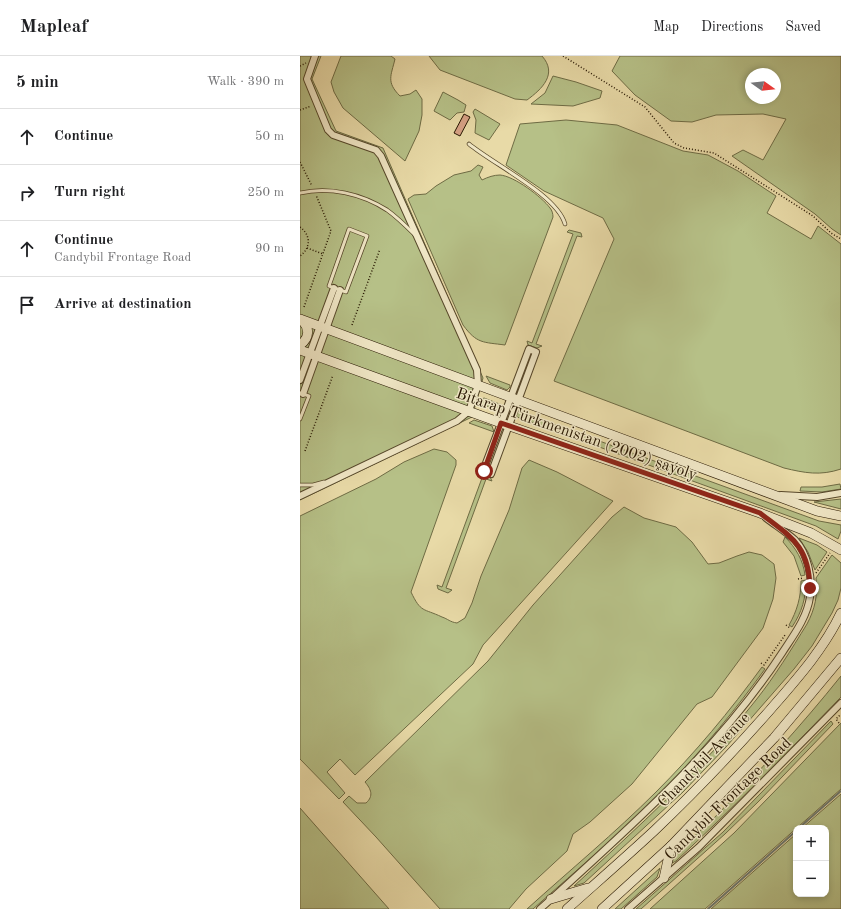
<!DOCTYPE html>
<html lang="en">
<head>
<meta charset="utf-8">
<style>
  body { margin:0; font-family:"Old Standard TT",serif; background:#f6f6f6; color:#202124 }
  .controls { position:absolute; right:12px; bottom:12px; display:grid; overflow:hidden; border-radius:8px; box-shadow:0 2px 6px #0003 }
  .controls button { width:36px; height:36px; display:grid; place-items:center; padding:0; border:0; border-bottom:1px solid #e0e0e0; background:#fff; color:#202124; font:20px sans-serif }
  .compass { position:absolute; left:445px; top:12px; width:36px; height:36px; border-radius:50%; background:#fff; box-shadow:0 2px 6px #0003; rotate:105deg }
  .stop { position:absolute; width:12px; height:12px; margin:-9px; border:3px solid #8f2418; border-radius:50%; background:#fff }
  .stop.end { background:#8f2418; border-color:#fff; box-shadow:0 1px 4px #0008 }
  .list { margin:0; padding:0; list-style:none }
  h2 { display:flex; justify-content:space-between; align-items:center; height:52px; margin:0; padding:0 16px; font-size:17px }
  h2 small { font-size:13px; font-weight:400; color:#757577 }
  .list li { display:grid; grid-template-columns:26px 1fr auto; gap:12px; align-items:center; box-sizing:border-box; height:56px; padding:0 16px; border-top:1px solid #e0e0e0 }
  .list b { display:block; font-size:15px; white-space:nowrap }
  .list p { margin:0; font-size:13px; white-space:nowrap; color:#757577 }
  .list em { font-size:13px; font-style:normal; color:#757577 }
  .icon { flex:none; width:22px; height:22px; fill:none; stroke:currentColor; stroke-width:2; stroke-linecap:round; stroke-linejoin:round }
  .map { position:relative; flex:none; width:541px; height:853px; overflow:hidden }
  header { display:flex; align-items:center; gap:24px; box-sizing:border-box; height:56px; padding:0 20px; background:#fff; border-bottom:1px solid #e0e0e0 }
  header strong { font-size:19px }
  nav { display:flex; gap:22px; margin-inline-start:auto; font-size:14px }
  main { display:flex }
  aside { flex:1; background:#fff }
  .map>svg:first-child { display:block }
  .green { fill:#b6c087; stroke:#6e6b44; fill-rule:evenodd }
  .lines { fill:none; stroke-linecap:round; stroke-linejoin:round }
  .stream { stroke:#6d776c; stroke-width:2 }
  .building { fill:#d6a185; stroke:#261601 }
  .lane-casing { stroke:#56472a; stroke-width:4.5 }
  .street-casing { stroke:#56472a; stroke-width:8 }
  .secondary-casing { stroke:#261601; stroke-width:10 }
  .path { stroke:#261601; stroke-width:1.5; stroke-dasharray:1 2; stroke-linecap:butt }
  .lane { stroke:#f0e7c6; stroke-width:3 }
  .street { stroke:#f0e7c6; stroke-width:6 }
  .secondary { stroke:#f0e7c6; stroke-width:9 }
  .route { stroke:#8f2418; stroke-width:5 }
  .labels { text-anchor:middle; stroke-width:3; stroke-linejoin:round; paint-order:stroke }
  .street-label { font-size:16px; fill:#261601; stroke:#f0e7c6 }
</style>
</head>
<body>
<header>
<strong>Mapleaf</strong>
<nav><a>Map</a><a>Directions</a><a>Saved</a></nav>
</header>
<main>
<aside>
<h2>5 min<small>Walk · 390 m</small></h2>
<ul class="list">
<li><svg class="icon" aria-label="ahead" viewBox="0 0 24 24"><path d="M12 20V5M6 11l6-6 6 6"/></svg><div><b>Continue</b></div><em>50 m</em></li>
<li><svg class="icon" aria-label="right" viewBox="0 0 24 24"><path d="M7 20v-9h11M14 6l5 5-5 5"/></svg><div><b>Turn right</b></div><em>250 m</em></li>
<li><svg class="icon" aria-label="ahead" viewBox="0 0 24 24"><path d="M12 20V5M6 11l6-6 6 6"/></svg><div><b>Continue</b><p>Candybil Frontage Road</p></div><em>90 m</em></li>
<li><svg class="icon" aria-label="arrive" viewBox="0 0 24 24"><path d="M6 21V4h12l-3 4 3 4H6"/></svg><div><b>Arrive at destination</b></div></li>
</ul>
</aside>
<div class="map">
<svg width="541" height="853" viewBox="0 0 541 853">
  <rect width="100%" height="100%" fill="#e8daa7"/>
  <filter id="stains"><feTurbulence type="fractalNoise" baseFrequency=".005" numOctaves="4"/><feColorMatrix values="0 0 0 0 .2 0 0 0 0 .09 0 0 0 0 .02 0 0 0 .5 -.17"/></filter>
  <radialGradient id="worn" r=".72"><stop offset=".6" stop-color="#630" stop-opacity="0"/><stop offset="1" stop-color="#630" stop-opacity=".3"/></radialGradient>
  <!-- green -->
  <g class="green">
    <polygon points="0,0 21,0 12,23 36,75 83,92 183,322 172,361 0,444"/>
    <path d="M41 0H91L95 3C91 20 86 26 100 40L110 38 116 34 122 43V59L119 75 105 105 43 52 34 36 31 26Z"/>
    <path d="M129 0H242C258 18 242 33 227 44L215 43 140 14Z"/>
    <path d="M320 0H541V179L532 173 515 158 432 100 443 94 463 104 486 63 463 58 416 59 392 66 371 65 335 39 312 15ZM451 18H475V42H451Z"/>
    <polygon points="253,20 276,26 302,35 300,42 273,50 231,48 245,37"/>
    <polygon points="143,36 158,44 166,49 164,56 157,57 150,64 134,55"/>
    <polygon points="175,53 200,68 189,84 175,77 176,64 173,56"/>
    <path d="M266 64 317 69 383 95 408 99 438 115 476 140 467 157 511 183 518 170 541 188V413C520 420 505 417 484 412L254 325 314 183 303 162 244 135 206 109 220 68Z"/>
    <path d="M178 109 183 111 179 119 182 124C188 121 194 119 200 119 214 120 242 141 250 152 252 154 253 158 253 161L205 289C183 286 177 288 163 269L108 143 114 139 126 138 136 130 154 119 171 115Z"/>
    <polygon points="269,174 281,177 282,181 277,180 236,288 242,290 237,292 228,289 227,285 232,287 273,178 267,176"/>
    <polygon points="186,320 210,329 210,331 207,334 190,327"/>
    <polygon points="184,342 202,349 203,353 199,355 182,348 180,344"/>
    <polygon points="217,355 519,465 541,469 541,475 538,483 516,470 217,361 215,360"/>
    <polygon points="174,364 192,370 194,376 169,367"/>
    <path d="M134 393 147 396 156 404V409L111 536C121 557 123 552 142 561 148 563 150 566 157 567L165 562 172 547 181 520 209 454 222 412 229 404 257 416 313 445 183 589 173 608 55 719 40 703 27 716 45 737 39 743 0 703V460L76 423 104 406Z"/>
    <polygon points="179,417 190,421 192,425 186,423 146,532 152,534 148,537 138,533 137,529 142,531 182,422 177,420"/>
    <polygon points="540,428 541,433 522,436 500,435 501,431 522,431"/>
    <polygon points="541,443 541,453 514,446"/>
    <path d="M324 451 344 462 376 471 392 486 408 508 419 507 437 500 449 496 462 499 474 508 476 522 473 543 463 572 412 641 397 648 332 728 290 766 273 778 267 795 226 833 209 853H140L76 781 43 746 49 740 57 747H66C74 740 71 733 65 726L188 605 233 549 312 461Z"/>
    <path d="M485 481C496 492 503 504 505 519L501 520 494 500 483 486Z"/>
    <polygon points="499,482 517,489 527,496 515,514 508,496"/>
    <path d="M532 499 541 507V532L538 544 532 557 512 590 494 613 426 691 383 736 284 827 274 830C338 771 403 713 456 644 475 620 491 594 507 568 515 553 518 539 516 522Z"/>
    <path d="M506 524C506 542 502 556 492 571L489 569C497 555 501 541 501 525Z"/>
    <path d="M462 611 465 613C436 653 404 692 370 727 327 772 279 812 233 853H227C270 814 315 777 356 736 395 697 430 655 462 611Z"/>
    <path d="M541 620V641C487 697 433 752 376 805L372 807C374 796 404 772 413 763 458 717 501 670 541 620Z"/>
    <polygon points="531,665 533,668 458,746 425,778 341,853 336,853 423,776"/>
    <polygon points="541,667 541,733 405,853 350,853 434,777"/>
    <polygon points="541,738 541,853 411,853 496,778 496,838 526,838 526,772 502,772"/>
    <polygon points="0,752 89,853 0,853"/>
    <polygon points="360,812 357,821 321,853 315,853"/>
  </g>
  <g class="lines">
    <!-- stream -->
    <g class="stream">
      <polyline points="499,772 541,735"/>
      <polyline points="408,853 496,775"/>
    </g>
  </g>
  <!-- building -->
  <polygon class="building" points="164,58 170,61 160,80 154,77"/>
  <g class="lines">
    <!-- lane casing -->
    <g class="lane-casing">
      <g id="lane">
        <path d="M169 88C193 108 257 139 265 168"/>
        <path d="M0 137C29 130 62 138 87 154 97 161 106 170 115 179"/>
        <polygon points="49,173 67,180 46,236 29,230"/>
        <polyline points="0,337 9,340 0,363"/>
        <polyline points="0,429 13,429 24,426"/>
      </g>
    </g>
    <!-- street casing -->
    <g class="street-casing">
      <g id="street">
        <polygon points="229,293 236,296 191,418 183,415"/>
        <polyline points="0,324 34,232"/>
        <polyline points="3,338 40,234"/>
        <polyline points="481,439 517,441 541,437"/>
        <polyline points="0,440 157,365 169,355 178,329 177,314 81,100 76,94 33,79 28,74 7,23 15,0"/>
        <path d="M240 853C327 774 417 696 482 597 493 580 507 562 510 541 513 523 508 498 495 484 486 476 475 469 466 462"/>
        <polyline points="328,853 399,791 541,647"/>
      </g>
    </g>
    <!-- secondary casing -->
    <g class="secondary-casing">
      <g id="secondary">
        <polyline points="0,263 517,455 541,460"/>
        <path d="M0 289C10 282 10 271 1 264"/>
        <polyline points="0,294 201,367 460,457 511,477 541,494"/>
        <polyline points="364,822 371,790"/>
        <polyline points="251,843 288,832"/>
        <path d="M267 853C296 827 326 801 355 774 395 736 433 696 470 654 496 624 524 593 541 557"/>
        <polyline points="302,853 371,790 474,682 541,602"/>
      </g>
    </g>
    <!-- path -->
    <g class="path">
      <polyline points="263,0 345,51 374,87 384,92 414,97 513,160 531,177 541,183"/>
      <polyline points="0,10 6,7"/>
      <polyline points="0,54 11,50"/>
      <polyline points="0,106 12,130"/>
      <path d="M0 171C11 179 11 192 0 200"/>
      <polyline points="7,192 23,198"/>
      <polyline points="4,251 31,175 16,139"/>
      <polyline points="52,269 80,193"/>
      <polyline points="5,395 33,319"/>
      <polyline points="516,517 530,497"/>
      <polyline points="498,523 503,522"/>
      <polyline points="486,569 490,572"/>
      <polyline points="461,607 464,609 485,579"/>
      <polyline points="539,667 536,663 541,658"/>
    </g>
    <!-- lane -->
    <use href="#lane" class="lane"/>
    <!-- street -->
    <use href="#street" class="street"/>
    <!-- secondary -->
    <use href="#secondary" class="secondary"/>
  </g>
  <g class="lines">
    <!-- route -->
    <path class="route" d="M184 415 201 367 460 457C491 481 509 489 510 532"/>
  </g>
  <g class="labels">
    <!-- street labels -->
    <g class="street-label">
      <text transform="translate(277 377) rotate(19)" y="6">Bitarap Türkmenistan (2002) şaýoly</text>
      <text transform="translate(403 703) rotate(-46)" y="6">Chandybil Avenue</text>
      <text transform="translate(427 742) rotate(-44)" y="6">Candybil Frontage Road</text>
    </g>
  </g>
  <rect width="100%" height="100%" filter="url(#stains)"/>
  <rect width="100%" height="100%" fill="url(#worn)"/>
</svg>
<div class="controls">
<button>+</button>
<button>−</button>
</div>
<svg class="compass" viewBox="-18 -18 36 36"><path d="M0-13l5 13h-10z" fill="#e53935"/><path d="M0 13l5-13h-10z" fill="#757577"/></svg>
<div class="stop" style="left:184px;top:415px"></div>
<div class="stop end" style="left:510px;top:532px"></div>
</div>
</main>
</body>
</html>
